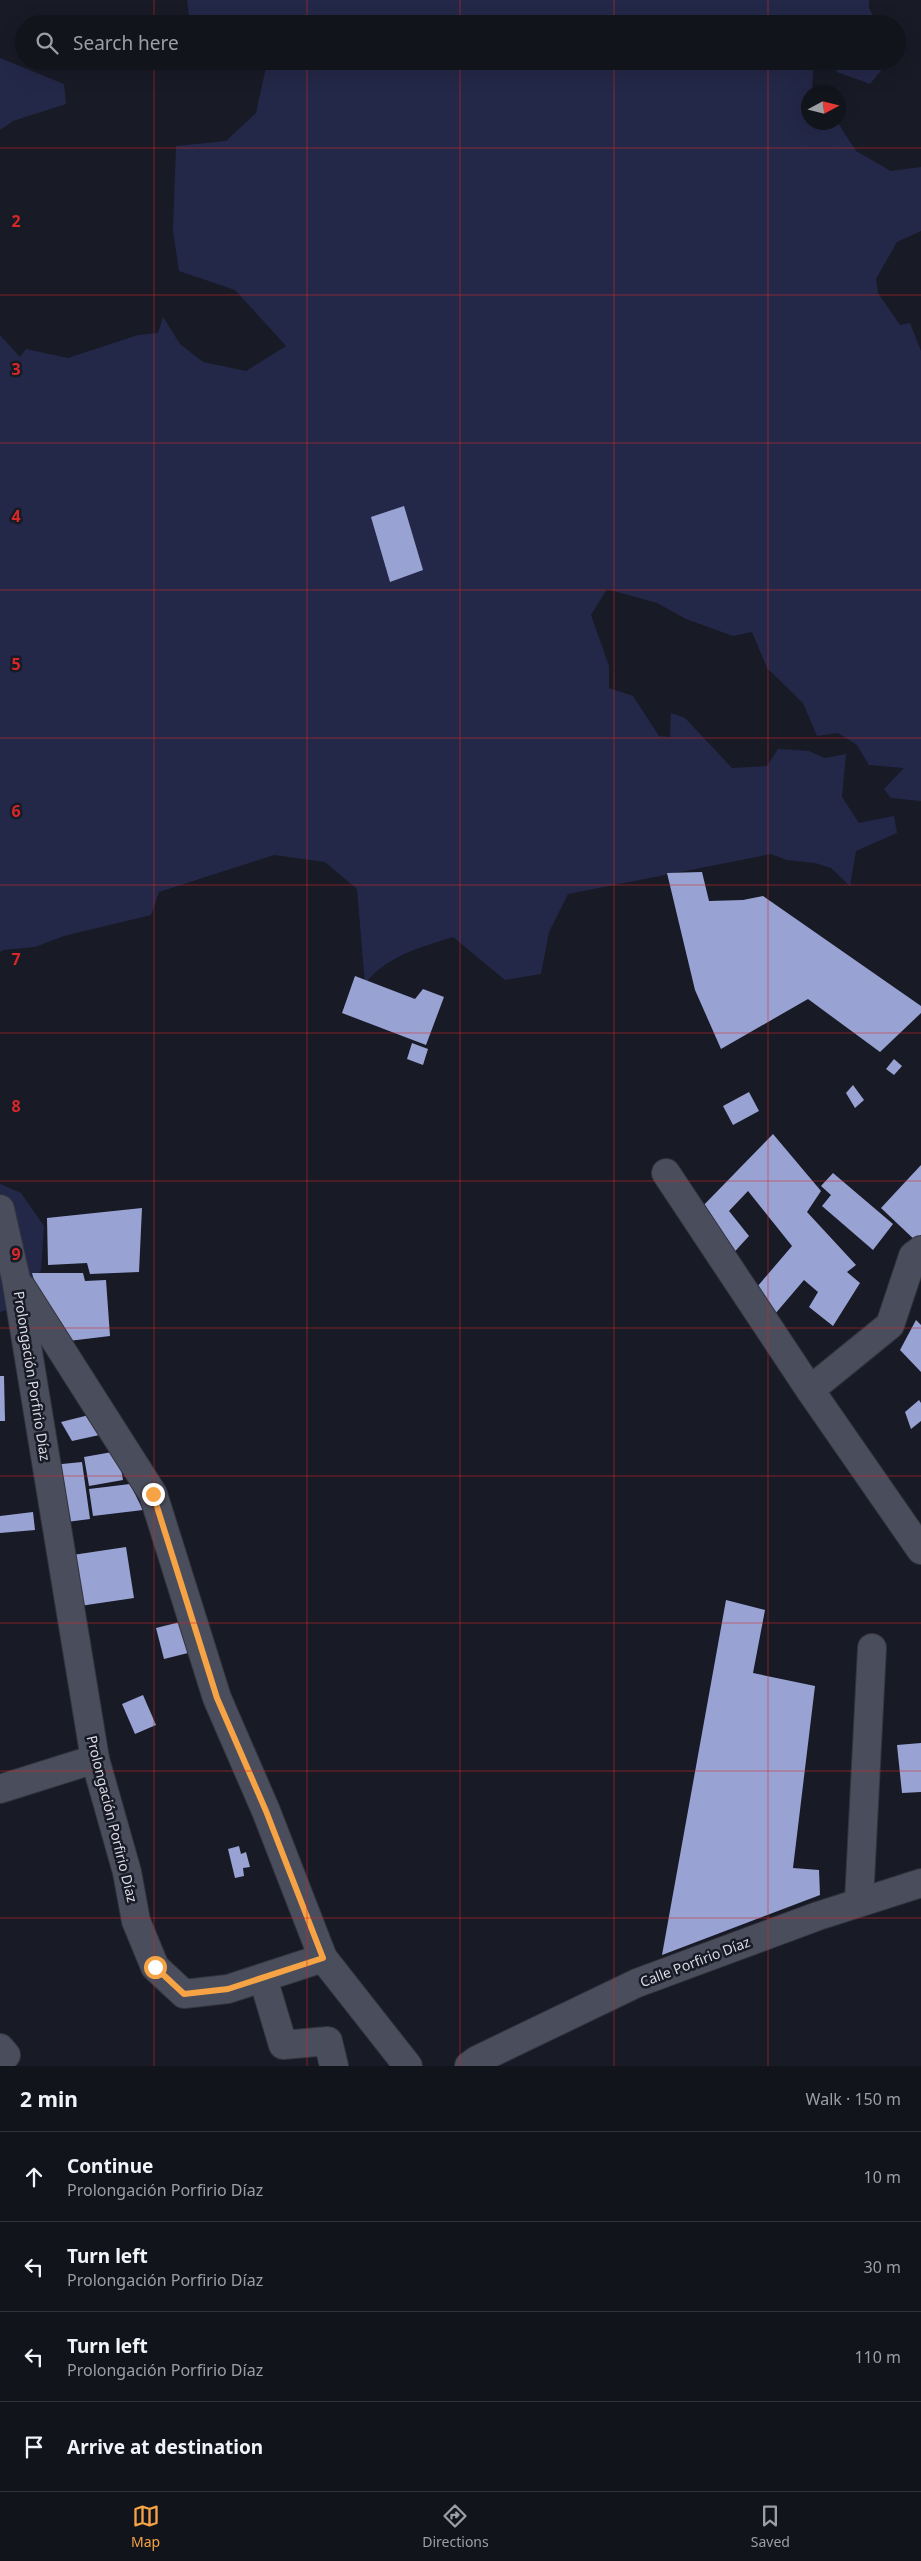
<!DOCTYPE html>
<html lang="en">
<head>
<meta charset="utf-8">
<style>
  body { margin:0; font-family:"Noto Sans",sans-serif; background:#1b1d25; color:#f1f3f6 }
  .compass { position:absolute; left:801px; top:85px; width:45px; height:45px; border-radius:50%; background:#12141c; box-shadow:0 5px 20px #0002; rotate:83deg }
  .stop { position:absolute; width:15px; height:15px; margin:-11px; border:4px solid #f5a345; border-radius:50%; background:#fff }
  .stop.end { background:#f5a345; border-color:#fff; box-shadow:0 1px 5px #0008 }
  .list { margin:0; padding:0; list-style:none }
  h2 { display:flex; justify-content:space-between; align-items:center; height:65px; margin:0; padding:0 20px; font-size:21px }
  h2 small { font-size:16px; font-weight:400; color:#9c9ea3 }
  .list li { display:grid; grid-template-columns:32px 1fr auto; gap:15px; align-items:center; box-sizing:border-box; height:90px; padding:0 20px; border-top:1px solid #31333b }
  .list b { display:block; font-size:19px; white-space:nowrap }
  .list p { margin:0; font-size:16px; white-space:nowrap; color:#9c9ea3 }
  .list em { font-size:16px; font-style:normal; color:#9c9ea3 }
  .icon { flex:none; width:28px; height:28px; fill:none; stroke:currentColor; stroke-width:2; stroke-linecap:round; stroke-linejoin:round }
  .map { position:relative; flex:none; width:921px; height:2066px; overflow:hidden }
  .search { position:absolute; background:#12141c; box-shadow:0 5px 20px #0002; left:15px; right:15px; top:15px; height:55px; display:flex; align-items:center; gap:12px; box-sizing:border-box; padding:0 18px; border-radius:28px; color:#9c9ea3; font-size:19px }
  .sheet { height:425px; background:#12141c }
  nav { display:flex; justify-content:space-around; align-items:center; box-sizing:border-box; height:70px; border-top:1px solid #31333b; background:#12141c; font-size:14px; color:#9c9ea3 }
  nav a { display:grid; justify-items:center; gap:2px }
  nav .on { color:#f5a345 }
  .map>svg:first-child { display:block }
  .green { fill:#242848 }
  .building { fill:#99a3d3 }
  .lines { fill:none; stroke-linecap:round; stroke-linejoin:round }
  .minor-casing { stroke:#33343e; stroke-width:30 }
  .minor { stroke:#4a4d5b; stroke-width:28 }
  .route { stroke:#f5a345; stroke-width:6 }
  .grid { fill:none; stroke:#d62828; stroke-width:1; stroke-opacity:0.55 }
  .labels { text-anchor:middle; stroke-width:5; stroke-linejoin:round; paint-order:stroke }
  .street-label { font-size:14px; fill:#dadbe4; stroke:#181a26 }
  .grid-label { font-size:16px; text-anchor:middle; font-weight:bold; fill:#d62828; stroke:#181a26; stroke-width:5; stroke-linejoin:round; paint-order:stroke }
</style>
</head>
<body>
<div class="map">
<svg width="921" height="2066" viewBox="0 0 921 2066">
  <rect width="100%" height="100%" fill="#181a26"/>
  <!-- green -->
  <g class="green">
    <polygon points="187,0 869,0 869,8 877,24 190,24"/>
    <polygon points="0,58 64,84 66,104 13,121 0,130"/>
    <path d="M262 61H814L812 92H808V122L838 123 856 151 891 171 921 167V231L897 242 876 279 878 293 900 325 910 323 921 351V801L891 798 884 789 904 768 869 765 857 745 838 733 817 736 803 703 767 668 752 632 733 636 686 619 657 603 607 589 591 615 609 666V688L633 696 659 736 670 737 671 713 685 718 732 768 767 766 778 749 809 751 825 758 846 754 842 797 859 823 894 816 897 833 856 851 850 886 831 868 815 863 787 860 771 854 568 894 549 932 541 974 505 980 453 937C421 947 386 956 365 984L357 889 325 862 274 855 159 892 151 915 64 936 35 947 3 950 0 952V335L20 357 26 349 68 358 138 335 158 333 163 317 180 344 203 362 246 371 286 346 235 290 179 271 173 230 176 146 226 141 256 113 266 67Z"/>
    <polygon points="831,61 889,61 870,84 837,72"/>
    <polygon points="0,1184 21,1193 44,1226 41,1270 14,1308 0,1312"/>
  </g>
  <!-- building -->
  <g class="building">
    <polygon points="404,506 423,570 390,582 371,517"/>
    <polygon points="702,872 709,901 743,900 763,896 921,1006 921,1013 880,1052 808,999 721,1049 695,990 667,873"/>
    <polygon points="355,976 415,999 423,989 444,997 426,1045 342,1013"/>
    <polygon points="412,1043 428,1049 423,1065 407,1059"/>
    <polygon points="894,1059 902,1066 894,1075 886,1069"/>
    <polygon points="853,1085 864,1100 855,1108 846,1093"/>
    <polygon points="749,1092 759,1111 733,1125 723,1106"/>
    <polygon points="773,1134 821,1191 807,1212 856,1265 847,1272 860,1283 833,1326 809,1307 818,1292 804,1280 769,1321 751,1294 792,1246 748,1191 729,1211 749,1236 728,1259 698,1211"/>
    <polygon points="921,1165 921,1243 919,1244 881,1208"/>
    <polygon points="833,1173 893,1224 873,1250 822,1206 831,1195 821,1186"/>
    <polygon points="142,1208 139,1272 90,1274 87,1263 48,1265 47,1218"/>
    <polygon points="32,1273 83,1273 85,1281 106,1280 110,1336 52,1343"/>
    <polygon points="916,1320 921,1325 921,1372 900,1350"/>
    <polygon points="0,1376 4,1376 5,1421 0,1421"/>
    <polygon points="919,1400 921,1403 921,1421 911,1429 905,1412"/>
    <polygon points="89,1415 104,1434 72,1441 61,1422"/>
    <polygon points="118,1451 123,1480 89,1486 84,1457"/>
    <polygon points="82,1462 90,1519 59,1523 52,1465"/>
    <polygon points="130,1484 143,1510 93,1516 89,1489"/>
    <polygon points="33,1512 35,1530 0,1533 0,1516"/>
    <polygon points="126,1547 134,1598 73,1607 66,1556"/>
    <polygon points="726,1600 765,1610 753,1673 815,1686 793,1868 819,1870 820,1895 662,1955"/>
    <polygon points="184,1621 192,1652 164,1659 156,1628"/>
    <polygon points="143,1695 156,1725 135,1734 122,1704"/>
    <polygon points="921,1743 921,1792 902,1793 897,1745"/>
    <polygon points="239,1846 241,1854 246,1852 250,1867 243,1868 244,1876 235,1878 228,1849"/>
  </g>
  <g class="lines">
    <!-- minor casing -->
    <g class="minor-casing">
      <g id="minor">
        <polyline points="666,1173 810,1390 921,1550"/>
        <polyline points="0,1209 16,1279 95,1759 127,1872 136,1921 155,1967 184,1994 228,1989 323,1958"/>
        <polyline points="22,1288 153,1494 217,1698 266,1811 323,1958 408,2066"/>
        <polyline points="810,1390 890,1325 913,1256 921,1250"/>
        <polyline points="0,1789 95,1759"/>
        <polyline points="859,1901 872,1648"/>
        <polyline points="263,1978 283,2045 328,2041 334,2066"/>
        <polyline points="0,2048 6,2055"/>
        <polyline points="469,2066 477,2060 637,1983 818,1916 921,1883"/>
      </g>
    </g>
    <!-- minor -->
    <use href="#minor" class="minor"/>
  </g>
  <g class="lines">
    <!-- route -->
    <polyline class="route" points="153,1494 217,1698 266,1811 323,1958 228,1989 184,1994 155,1967"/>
  </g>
  <!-- grid -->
  <path class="grid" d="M154 0V24M307 0V24M460 0V24M614 0V24M768 0V24M154 61V2066M307 61V2066M460 61V2066M614 61V2066M768 61V2066M0 148H921M0 295H921M0 443H921M0 590H921M0 738H921M0 885H921M0 1033H921M0 1181H921M0 1328H921M0 1476H921M0 1623H921M0 1771H921M0 1918H921"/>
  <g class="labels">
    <!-- street labels -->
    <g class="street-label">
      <text transform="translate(32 1376) rotate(81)" y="5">Prolongación Porfirio Díaz</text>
      <text transform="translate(112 1819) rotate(76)" y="5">Prolongación Porfirio Díaz</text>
      <text transform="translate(695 1962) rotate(-21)" y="5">Calle Porfirio Díaz</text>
    </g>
  </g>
  <g class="grid-label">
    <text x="16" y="227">2</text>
    <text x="16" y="375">3</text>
    <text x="16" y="522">4</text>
    <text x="16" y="670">5</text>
    <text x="16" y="817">6</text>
    <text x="16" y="965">7</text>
    <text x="16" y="1112">8</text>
    <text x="16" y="1260">9</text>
  </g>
</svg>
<svg class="compass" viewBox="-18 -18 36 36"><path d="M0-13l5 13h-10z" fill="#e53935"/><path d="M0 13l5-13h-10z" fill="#9c9ea3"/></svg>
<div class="stop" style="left:155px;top:1967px"></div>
<div class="stop end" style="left:153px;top:1494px"></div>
<div class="search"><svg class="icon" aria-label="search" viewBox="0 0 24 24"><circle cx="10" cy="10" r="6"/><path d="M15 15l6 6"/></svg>Search here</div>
</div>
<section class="sheet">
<h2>2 min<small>Walk · 150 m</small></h2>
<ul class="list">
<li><svg class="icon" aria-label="ahead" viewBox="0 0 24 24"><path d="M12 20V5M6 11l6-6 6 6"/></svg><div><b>Continue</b><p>Prolongación Porfirio Díaz</p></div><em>10 m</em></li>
<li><svg class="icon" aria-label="left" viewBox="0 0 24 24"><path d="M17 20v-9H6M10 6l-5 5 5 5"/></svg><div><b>Turn left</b><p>Prolongación Porfirio Díaz</p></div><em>30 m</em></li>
<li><svg class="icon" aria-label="left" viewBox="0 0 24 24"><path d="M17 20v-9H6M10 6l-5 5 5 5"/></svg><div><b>Turn left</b><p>Prolongación Porfirio Díaz</p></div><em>110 m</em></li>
<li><svg class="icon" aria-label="arrive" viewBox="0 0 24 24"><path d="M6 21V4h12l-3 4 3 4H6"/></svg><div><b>Arrive at destination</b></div></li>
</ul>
</section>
<nav>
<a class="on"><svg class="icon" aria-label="map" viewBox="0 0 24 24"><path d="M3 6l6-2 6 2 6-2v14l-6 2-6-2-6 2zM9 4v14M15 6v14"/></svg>Map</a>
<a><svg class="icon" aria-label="directions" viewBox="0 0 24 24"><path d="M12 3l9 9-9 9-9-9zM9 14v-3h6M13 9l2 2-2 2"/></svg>Directions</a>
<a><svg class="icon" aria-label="saved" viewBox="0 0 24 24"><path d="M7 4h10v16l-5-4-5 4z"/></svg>Saved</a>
</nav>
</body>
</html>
